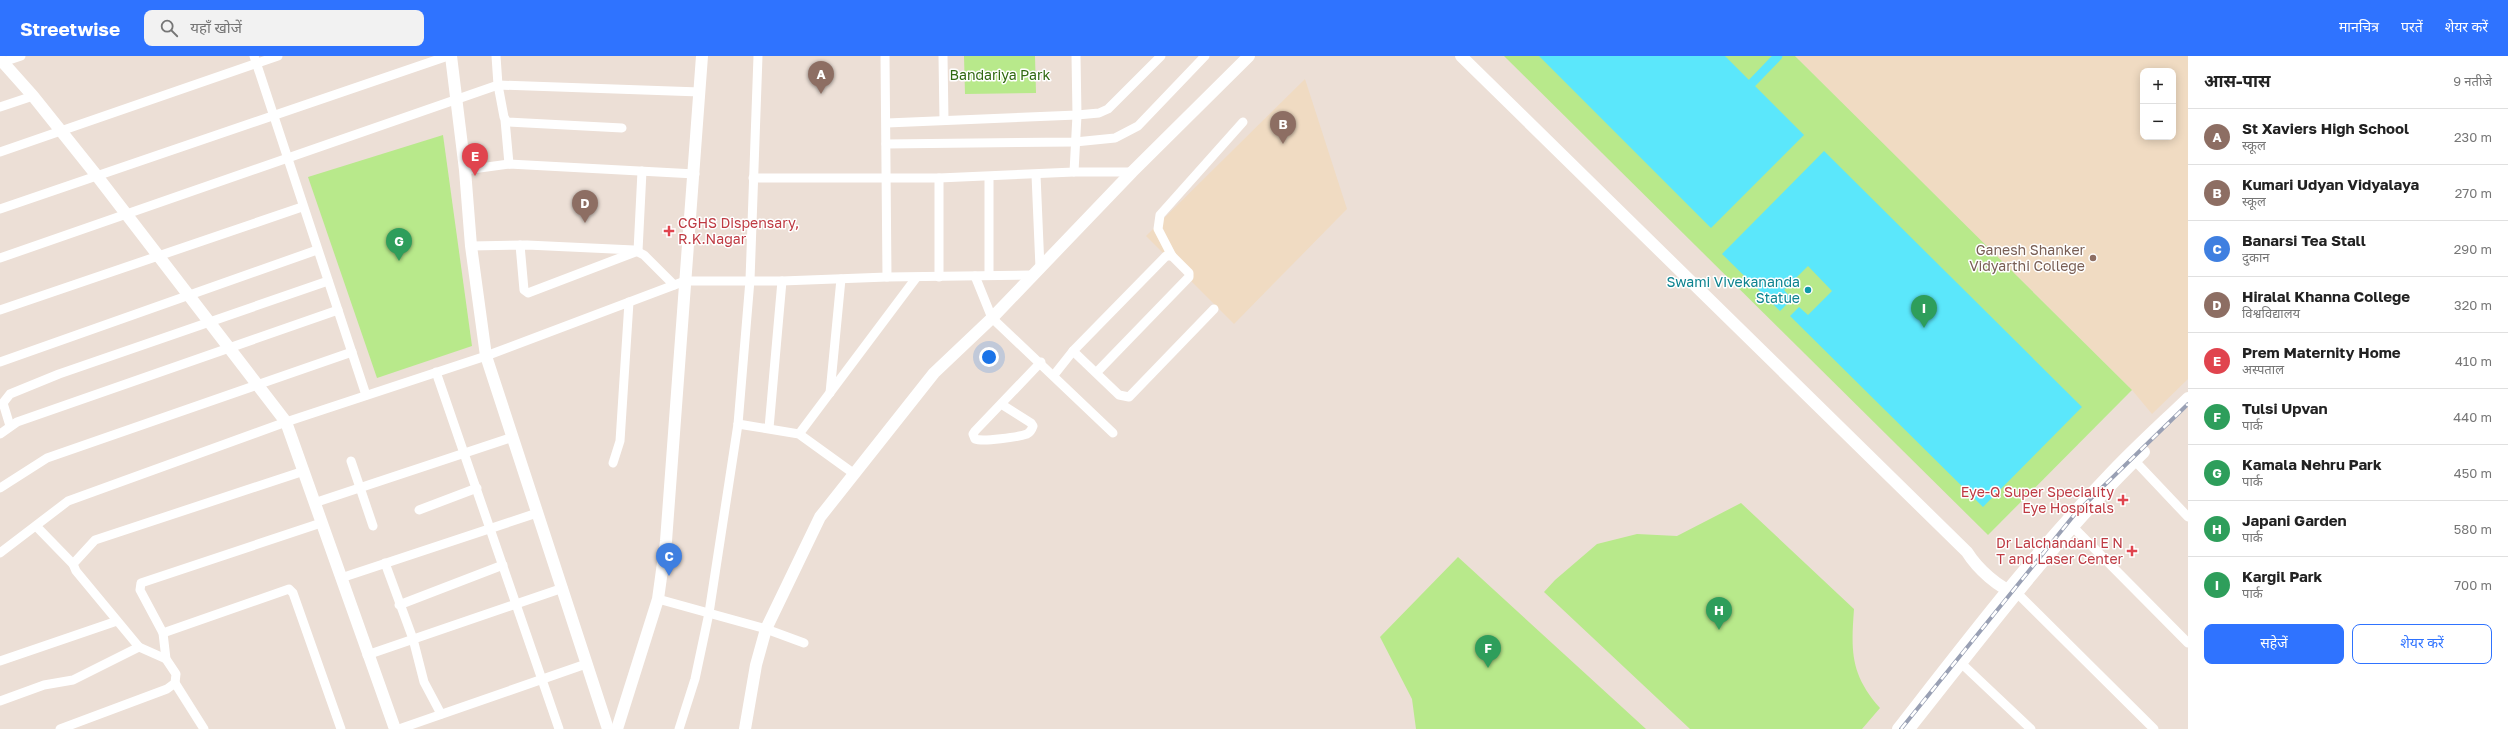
<!DOCTYPE html>
<html lang="hi">
<head>
<meta charset="utf-8">
<style>
  body { margin:0; font-family:"Golos Text","Noto Sans Devanagari",sans-serif; background:#f2f2f2; color:#222 }
  .controls { position:absolute; right:12px; top:12px; display:grid; overflow:hidden; border-radius:8px; box-shadow:0 2px 10px #0003 }
  .controls button { width:36px; height:36px; display:grid; place-items:center; padding:0; border:0; border-bottom:1px solid #e0e0e0; background:#fff; color:#222; font:20px sans-serif }
  .you { position:absolute; left:989px; top:301px; width:14px; height:14px; margin:-10px; border:3px solid #fff; border-radius:50%; background:#1a73e8; box-shadow:0 0 0 6px #1a73e833 }
  .badge { display:grid; place-items:center; width:26px; height:26px; border-radius:50%; background:#2f73ff; color:#fff; font-size:13px; font-weight:700 }
  .pin { position:absolute; translate:-50% -33px; filter:drop-shadow(0 1px 2px #0008) }
  .pin::after { content:''; position:absolute; top:21px; width:14px; height:12px; background:inherit; clip-path:polygon(0 0,100% 0,50% 100%) }
  .list { margin:0; padding:0; list-style:none }
  h2 { display:flex; justify-content:space-between; align-items:center; height:52px; margin:0; padding:0 16px; font-size:17px }
  h2 small { font-size:13px; font-weight:400; color:#767676 }
  .list li { display:grid; grid-template-columns:26px 1fr auto; gap:12px; align-items:center; box-sizing:border-box; height:56px; padding:0 16px; border-top:1px solid #e0e0e0 }
  .list b { display:block; font-size:15px; white-space:nowrap }
  .list p { margin:0; font-size:13px; white-space:nowrap; color:#767676 }
  .list em { font-size:13px; font-style:normal; color:#767676 }
  .actions { display:flex; gap:8px; padding:12px 16px }
  .actions a { flex:1; padding:9px 0; border:1px solid #2f73ff; border-radius:8px; text-align:center; font-size:14px; color:#2f73ff }
  .actions .main { background:#2f73ff; color:#fff }
  .icon { flex:none; width:22px; height:22px; fill:none; stroke:currentColor; stroke-width:2; stroke-linecap:round; stroke-linejoin:round }
  .map { position:relative; flex:none; width:2188px; height:673px; overflow:hidden }
  header { display:flex; align-items:center; gap:24px; box-sizing:border-box; height:56px; padding:0 20px; background:#2f73ff; color:#fff }
  header strong { font-size:19px }
  nav { display:flex; gap:22px; margin-inline-start:auto; font-size:14px }
  .search { width:280px; height:36px; background:#f2f2f2; display:flex; align-items:center; gap:10px; box-sizing:border-box; padding:0 14px; border-radius:8px; color:#767676; font-size:15px }
  main { display:flex }
  aside { flex:1; background:#fff }
  .map>svg:first-child { display:block }
  .education { fill:#f0dbc2; fill-rule:evenodd }
  .green { fill:#b8e98b }
  .water { fill:#5be7fb }
  .lines { fill:none; stroke-linecap:round; stroke-linejoin:round }
  .canal { stroke:#5be7fb; stroke-width:9 }
  .street { stroke:#fff; stroke-width:9 }
  .secondary { stroke:#fff; stroke-width:12 }
  .rail-casing { stroke:#99a0b4; stroke-width:4 }
  .rail { stroke:#fff; stroke-width:2.5; stroke-dasharray:8; stroke-linecap:butt }
  .health-dot { fill:#e0444e; stroke:#fff; stroke-width:1.5 }
  .education-dot { fill:#8d6e63; stroke:#fff; stroke-width:1.5 }
  .culture-dot { fill:#0f9aa8; stroke:#fff; stroke-width:1.5 }
  .labels { text-anchor:middle; stroke-width:3; stroke-linejoin:round; paint-order:stroke }
  .park-label { font-size:14px; fill:#306911; stroke:#fff }
  .health-label { font-size:14px; fill:#be3a42; stroke:#fff; text-anchor:end }
  .education-label { font-size:14px; fill:#785e54; stroke:#fff; text-anchor:end }
  .culture-label { font-size:14px; fill:#0d838f; stroke:#fff; text-anchor:end }
</style>
</head>
<body>
<header>
<strong>Streetwise</strong>
<div class="search"><svg class="icon" aria-label="search" viewBox="0 0 24 24"><circle cx="10" cy="10" r="6"/><path d="M15 15l6 6"/></svg>यहाँ खोजें</div>
<nav><a>मानचित्र</a><a>परतें</a><a>शेयर करें</a></nav>
</header>
<main>
<div class="map">
<svg width="2188" height="673" viewBox="0 0 2188 673">
  <rect width="100%" height="100%" fill="#ecdfd6"/>
  <!-- education -->
  <g class="education">
    <path d="M1795 0H2188V323L2152 358 2132 334ZM2143 15H2173V81H2143Z"/>
    <polygon points="1305,23 1347,153 1234,268 1146,180"/>
  </g>
  <!-- green -->
  <g class="green">
    <polygon points="964,0 1035,0 1036,37 965,38"/>
    <polygon points="1504,0 1795,0 2132,334 1988,479"/>
    <polygon points="443,79 472,290 377,322 308,121"/>
    <path d="M1741 447 1854 553C1851 595 1850 618 1880 652L1862 673H1690L1544 536 1555 524 1597 488 1637 478 1677 480Z"/>
    <polygon points="1458,501 1646,673 1416,673 1412,643 1380,581"/>
  </g>
  <!-- water -->
  <g class="water">
    <polygon points="1539,0 1725,0 1804,79 1711,172"/>
    <polygon points="1824,95 2082,351 1983,451 1790,260 1799,251 1808,259 1832,235 1808,210 1784,234 1792,243 1780,255 1722,198"/>
  </g>
  <g class="lines">
    <!-- canal -->
    <polyline class="canal" points="1752,27 1778,0"/>
    <!-- street -->
    <g class="street">
      <polyline points="254,0 366,339"/>
      <polyline points="496,0 498,29 504,61 507,66 622,72"/>
      <polyline points="885,0 887,221"/>
      <polyline points="943,0 944,64"/>
      <polyline points="3,6 21,0"/>
      <polyline points="0,51 33,40"/>
      <polyline points="505,64 509,108"/>
      <polyline points="887,67 1077,59 1099,57 1108,53 1161,0"/>
      <polyline points="886,88 1075,86 1115,82 1138,70 1205,0"/>
      <polyline points="0,96 278,0"/>
      <polyline points="465,114 509,108 695,118"/>
      <polyline points="1074,116 1077,59 1076,0"/>
      <polyline points="1036,119 1040,212"/>
      <polyline points="989,121 989,219"/>
      <polyline points="753,122 939,122 1074,116 1132,116"/>
      <polyline points="939,122 939,221"/>
      <polyline points="0,153 448,0"/>
      <polyline points="520,189 524,234 528,237 638,195 642,115"/>
      <polyline points="471,190 527,189 634,194 644,199 674,229"/>
      <polyline points="1172,200 1158,173 1160,159 1243,66"/>
      <polyline points="0,202 498,29 700,36"/>
      <polyline points="975,220 992,262 1113,377"/>
      <polyline points="0,254 302,151"/>
      <polyline points="0,306 317,194"/>
      <polyline points="436,316 559,673"/>
      <polyline points="1096,317 1189,221 1189,217 1172,200 1166,200 1073,295 1119,339 1129,341 1214,253"/>
      <polyline points="1054,319 1073,295"/>
      <polyline points="830,337 841,223"/>
      <path d="M1001 348 1031 367 1033 370C1032 373 1031 376 1027 378 1018 381 983 386 975 383L973 378 975 375 1041 306"/>
      <polyline points="738,368 799,378 853,417"/>
      <polyline points="10,370 3,347 10,338 59,318 328,225"/>
      <polyline points="769,372 782,225"/>
      <polyline points="0,378 17,366 338,254"/>
      <polyline points="799,378 916,222"/>
      <polyline points="351,405 373,470"/>
      <polyline points="2135,405 2188,461"/>
      <polyline points="613,407 620,385 629,246"/>
      <polyline points="0,432 47,402 352,296"/>
      <polyline points="314,447 513,381"/>
      <polyline points="419,454 477,432"/>
      <polyline points="36,470 73,508"/>
      <polyline points="2073,471 2188,587"/>
      <polyline points="0,497 68,445 286,366 486,300 685,225 782,225 887,221 1032,219"/>
      <polyline points="385,507 413,583 424,626 441,658"/>
      <polyline points="341,522 537,457"/>
      <polyline points="2018,538 2154,673"/>
      <polyline points="658,543 766,573 804,587"/>
      <polyline points="399,549 503,509"/>
      <polyline points="163,577 289,533 293,537 341,673"/>
      <polyline points="367,599 563,532"/>
      <polyline points="166,603 139,591 76,515 73,508 95,484 304,415"/>
      <polyline points="0,605 117,565"/>
      <polyline points="1961,607 2031,673"/>
      <polyline points="175,627 204,673"/>
      <polyline points="0,645 44,629 73,624 139,591"/>
      <polyline points="60,673 167,633 175,627 176,618 166,603 163,577 140,534 141,527 321,467"/>
      <polyline points="399,673 586,608"/>
      <polyline points="679,673 695,623 709,557 738,368 750,224 758,0"/>
    </g>
    <!-- secondary -->
    <g class="secondary">
      <polyline points="451,0 465,114 471,190 486,300 608,673"/>
      <path d="M1461 0 1967 496C1977 512 1999 533 2018 538"/>
      <polyline points="0,3 33,40 97,120 286,366 395,673"/>
      <polyline points="617,673 658,543 666,485 702,0"/>
      <polyline points="745,673 756,609 766,573 820,461 934,317 992,262 1132,116 1249,0"/>
      <path d="M1898 673C1965 587 2032 499 2108 420 2133 393 2161 368 2188 342"/>
      <path d="M1909 673C1984 579 2057 480 2144 396"/>
    </g>
    <!-- rail casing -->
    <g class="rail-casing">
      <polyline id="rail" points="1901,673 2075,458 2188,348"/>
    </g>
    <!-- rail -->
    <use href="#rail" class="rail"/>
  </g>
  <!-- markers -->
  <g class="health-dot">
    <path d="M667 169h4v4h4v4h-4v4h-4v-4h-4v-4h4z"/>
    <path d="M2121 438h4v4h4v4h-4v4h-4v-4h-4v-4h4z"/>
    <path d="M2130 489h4v4h4v4h-4v4h-4v-4h-4v-4h4z"/>
  </g>
  <circle class="education-dot" cx="2093" cy="202" r="4"/>
  <circle class="culture-dot" cx="1808" cy="234" r="4"/>
  <g class="labels">
    <!-- park labels -->
    <g class="park-label">
      <text x="1000" y="24">Bandariya Park</text>
    </g>
    <!-- health labels -->
    <g class="health-label">
      <text x="678" y="172" text-anchor="start">CGHS Dispensary,<tspan x="678" dy="16">R.K.Nagar</tspan></text>
      <text x="2114" y="441">Eye-Q Super Speciality<tspan x="2114" dy="16">Eye Hospitals</tspan></text>
      <text x="2123" y="492">Dr Lalchandani E N<tspan x="2123" dy="16">T and Laser Center</tspan></text>
    </g>
    <!-- education labels -->
    <g class="education-label">
      <text x="2085" y="199">Ganesh Shanker<tspan x="2085" dy="16">Vidyarthi College</tspan></text>
    </g>
    <!-- culture labels -->
    <g class="culture-label">
      <text x="1800" y="231">Swami Vivekananda<tspan x="1800" dy="16">Statue</tspan></text>
    </g>
  </g>
</svg>
<div class="controls">
<button>+</button>
<button>−</button>
</div>
<div class="you"></div>
<div class="pin badge" style="left:821px;top:38px;background:#8d6e63">A</div>
<div class="pin badge" style="left:1283px;top:88px;background:#8d6e63">B</div>
<div class="pin badge" style="left:669px;top:520px;background:#3f7fe0">C</div>
<div class="pin badge" style="left:585px;top:167px;background:#8d6e63">D</div>
<div class="pin badge" style="left:475px;top:120px;background:#e0444e">E</div>
<div class="pin badge" style="left:1488px;top:612px;background:#2e9e5b">F</div>
<div class="pin badge" style="left:399px;top:205px;background:#2e9e5b">G</div>
<div class="pin badge" style="left:1719px;top:574px;background:#2e9e5b">H</div>
<div class="pin badge" style="left:1924px;top:272px;background:#2e9e5b">I</div>
</div>
<aside>
<h2>आस-पास<small>9 नतीजे</small></h2>
<ul class="list">
<li><span class="badge" style="background:#8d6e63">A</span><div><b>St Xaviers High School</b><p>स्कूल</p></div><em>230 m</em></li>
<li><span class="badge" style="background:#8d6e63">B</span><div><b>Kumari Udyan Vidyalaya</b><p>स्कूल</p></div><em>270 m</em></li>
<li><span class="badge" style="background:#3f7fe0">C</span><div><b>Banarsi Tea Stall</b><p>दुकान</p></div><em>290 m</em></li>
<li><span class="badge" style="background:#8d6e63">D</span><div><b>Hiralal Khanna College</b><p>विश्वविद्यालय</p></div><em>320 m</em></li>
<li><span class="badge" style="background:#e0444e">E</span><div><b>Prem Maternity Home</b><p>अस्पताल</p></div><em>410 m</em></li>
<li><span class="badge" style="background:#2e9e5b">F</span><div><b>Tulsi Upvan</b><p>पार्क</p></div><em>440 m</em></li>
<li><span class="badge" style="background:#2e9e5b">G</span><div><b>Kamala Nehru Park</b><p>पार्क</p></div><em>450 m</em></li>
<li><span class="badge" style="background:#2e9e5b">H</span><div><b>Japani Garden</b><p>पार्क</p></div><em>580 m</em></li>
<li><span class="badge" style="background:#2e9e5b">I</span><div><b>Kargil Park</b><p>पार्क</p></div><em>700 m</em></li>
</ul>
<div class="actions"><a class="main">सहेजें</a><a>शेयर करें</a></div>
</aside>
</main>
</body>
</html>
